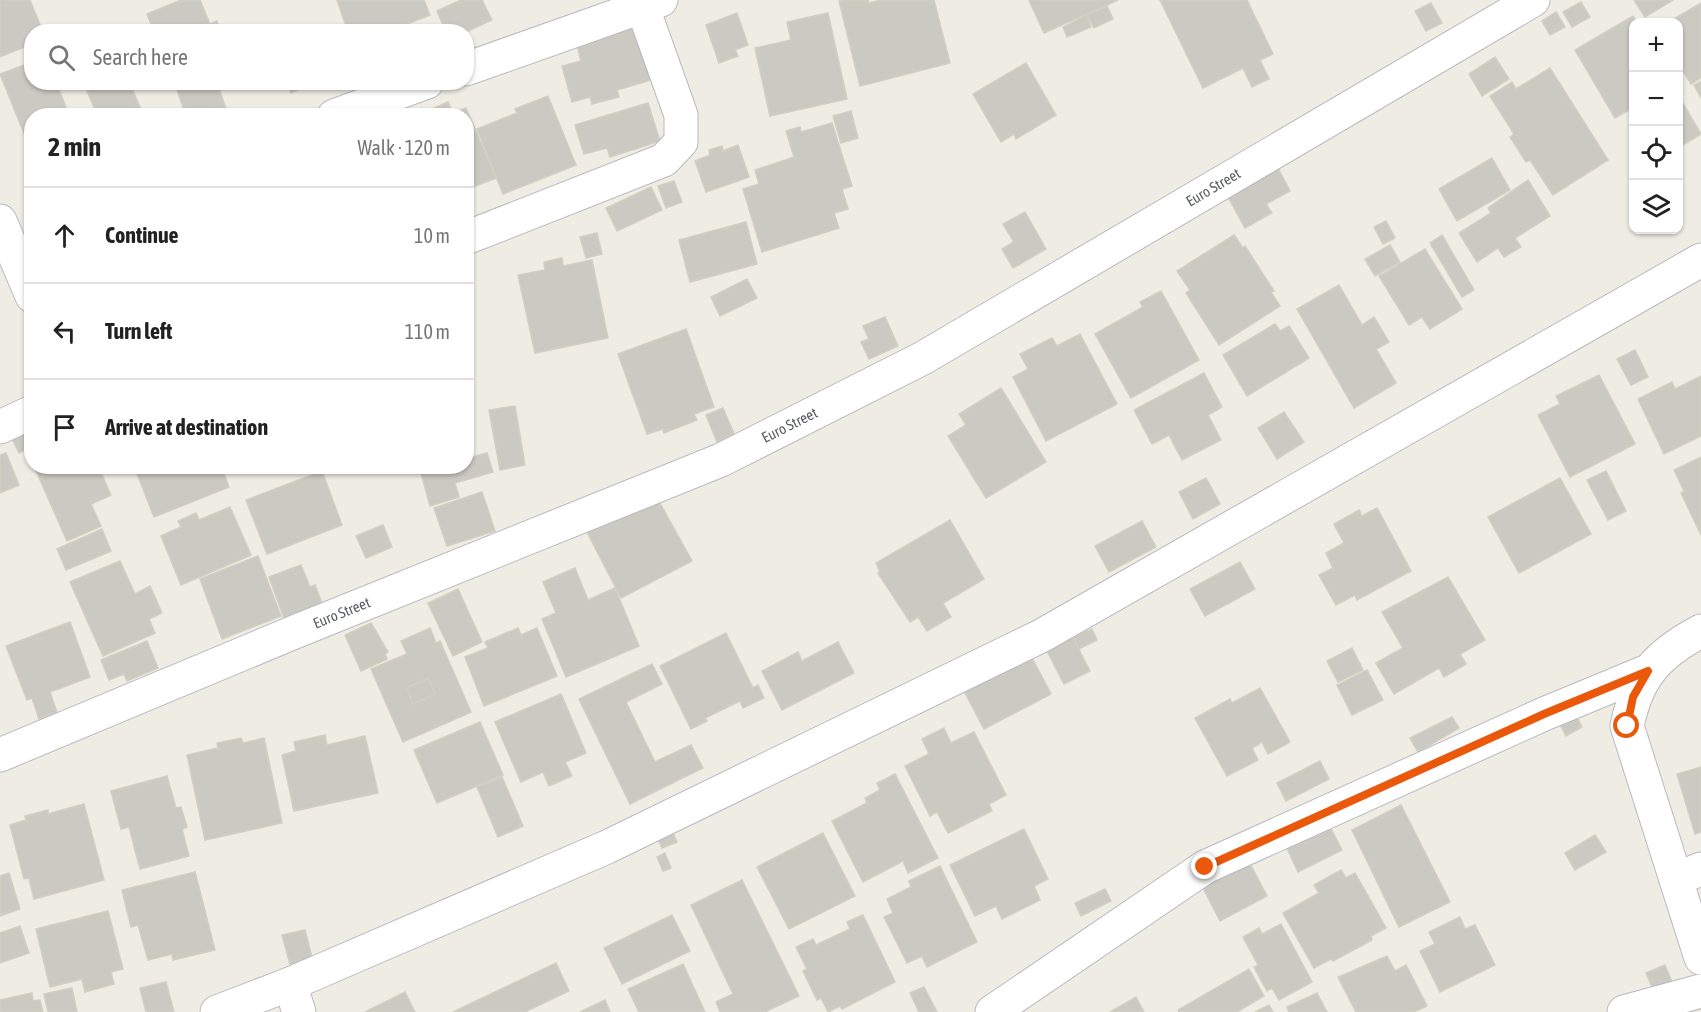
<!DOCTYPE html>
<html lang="en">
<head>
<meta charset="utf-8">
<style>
  body { margin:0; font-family:"Asap Condensed",sans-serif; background:#f6f6f6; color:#222 }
  .controls { position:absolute; right:18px; top:18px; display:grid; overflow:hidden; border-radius:12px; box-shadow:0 2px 4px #0004 }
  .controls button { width:54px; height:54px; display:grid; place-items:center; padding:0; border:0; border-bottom:2px solid #e0e0e0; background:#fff; color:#222; font:30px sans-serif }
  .stop { position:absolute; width:18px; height:18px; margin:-14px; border:4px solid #ea580c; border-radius:50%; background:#fff }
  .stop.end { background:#ea580c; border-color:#fff; box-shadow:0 2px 6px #0008 }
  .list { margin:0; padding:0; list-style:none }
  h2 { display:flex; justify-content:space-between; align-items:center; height:78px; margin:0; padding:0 24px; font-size:26px }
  h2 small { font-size:20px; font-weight:400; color:#767676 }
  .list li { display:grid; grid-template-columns:39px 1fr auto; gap:18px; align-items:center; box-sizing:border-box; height:96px; padding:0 24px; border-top:2px solid #e0e0e0 }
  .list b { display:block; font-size:22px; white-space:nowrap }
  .list em { font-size:20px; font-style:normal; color:#767676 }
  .icon { flex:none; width:33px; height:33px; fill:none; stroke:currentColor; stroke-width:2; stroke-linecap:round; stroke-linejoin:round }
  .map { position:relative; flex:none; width:1701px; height:1012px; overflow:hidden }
  .search { position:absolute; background:#fff; box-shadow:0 2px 4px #0004; left:24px; top:24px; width:450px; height:66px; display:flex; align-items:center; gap:15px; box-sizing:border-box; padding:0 21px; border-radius:24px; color:#767676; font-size:22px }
  .panel { position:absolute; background:#fff; box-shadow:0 2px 4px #0004; left:24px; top:108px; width:450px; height:366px; border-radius:24px }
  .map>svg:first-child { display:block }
  .building { fill:#cac9c2; stroke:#d2cfc1; stroke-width:1.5; fill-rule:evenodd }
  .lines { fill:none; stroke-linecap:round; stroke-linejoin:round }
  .minor-casing { stroke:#b8babf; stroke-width:35 }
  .minor { stroke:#fff; stroke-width:33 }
  .route { stroke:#ea580c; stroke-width:8 }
  .labels { text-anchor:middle; stroke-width:6; stroke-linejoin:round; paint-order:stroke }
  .street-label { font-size:15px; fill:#5b5e63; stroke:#fff }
</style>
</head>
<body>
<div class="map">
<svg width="1701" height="1012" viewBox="0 0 1701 1012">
  <rect width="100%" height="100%" fill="#eeece3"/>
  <!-- building -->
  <g class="building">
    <polygon points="0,0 30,0 43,32 32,32 32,44 0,57"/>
    <polygon points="181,0 200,0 210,24 217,21 221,32 154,32 147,14"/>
    <polygon points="337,0 424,0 430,15 387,32 384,29 348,32"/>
    <polygon points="461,0 482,0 492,20 466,32 446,32 437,11"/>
    <polygon points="868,0 869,3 881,0 934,0 950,63 860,86 839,1"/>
    <polygon points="1029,0 1118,0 1044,33"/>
    <polygon points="1160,0 1247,0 1273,54 1260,60 1269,79 1252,87 1243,68 1203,88"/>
    <polygon points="1634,0 1673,0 1645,17"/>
    <polygon points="1581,2 1590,17 1572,27 1563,12"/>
    <polygon points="1431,3 1442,23 1426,31 1415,11"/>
    <polygon points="1701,3 1701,78 1691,84 1678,63 1678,22 1670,21"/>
    <polygon points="1107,6 1113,19 1094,28 1087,15"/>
    <polygon points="1556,12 1565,27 1550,35 1542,21"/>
    <polygon points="737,13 748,45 735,50 738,56 719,63 706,25"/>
    <polygon points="828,13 847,99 770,116 755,48 791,40 787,22"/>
    <polygon points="1087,15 1091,27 1067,37 1063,27"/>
    <polygon points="1633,16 1637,22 1634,22 1634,107 1615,118 1575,50"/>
    <polygon points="636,24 651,80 617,90 619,97 592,104 590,97 572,102 562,66 581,61 576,41"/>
    <polygon points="104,26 106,32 91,32"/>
    <polygon points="1495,57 1509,79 1482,96 1469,74"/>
    <polygon points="32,62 32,82 56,82 66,107 53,112 54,116 32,116 32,139 27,141 0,74"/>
    <polygon points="1026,63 1056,115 1016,139 1014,134 1001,142 973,94"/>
    <polygon points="1550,68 1608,160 1553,195 1530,160 1526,162 1510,137 1514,134 1490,96 1512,82 1516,89"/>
    <polygon points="1701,81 1701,98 1694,85"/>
    <polygon points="83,82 129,82 144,116 98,116"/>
    <polygon points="189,82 217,82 226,109 209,116 186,116 176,87"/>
    <polygon points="287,82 307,82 308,86 291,93"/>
    <polygon points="1678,95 1701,134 1678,148"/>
    <polygon points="548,96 576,165 503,194 477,129 517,113 515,109"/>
    <polygon points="448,102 453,113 466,108 496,178 466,190 466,116 416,116"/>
    <polygon points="648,103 660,141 610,157 607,148 584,154 575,125"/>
    <polygon points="851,111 858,138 841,143 833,116"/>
    <polygon points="832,123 852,186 842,189 848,209 834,213 839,228 762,252 743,189 759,184 755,170 794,157 786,131 800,127 801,132"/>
    <polygon points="738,145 749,177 706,192 695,161 710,155 709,150 722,146 723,151"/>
    <polygon points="1492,158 1510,190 1457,221 1439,189"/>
    <polygon points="1278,168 1290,191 1266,204 1272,213 1245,228 1227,195"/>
    <polygon points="1528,180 1550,216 1515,238 1521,247 1504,257 1498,248 1477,262 1459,233 1491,213 1488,208"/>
    <polygon points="674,181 682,202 666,208 658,186"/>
    <polygon points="651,187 662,210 617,231 606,208"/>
    <polygon points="1025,212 1046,249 1013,268 1002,249 1014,242 1003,224"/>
    <polygon points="1386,221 1395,238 1383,244 1374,227"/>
    <polygon points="746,222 757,264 690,282 679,240"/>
    <polygon points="597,233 602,254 586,258 580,237"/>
    <polygon points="1234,235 1243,248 1245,246 1274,291 1271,292 1280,306 1219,345 1186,293 1190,290 1177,271"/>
    <polygon points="1442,235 1474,290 1462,297 1430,243"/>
    <polygon points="1390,245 1400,262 1375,276 1365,259"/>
    <polygon points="1425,249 1462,309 1430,329 1422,317 1409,325 1379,276"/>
    <polygon points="562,258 563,266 592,260 608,338 535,353 518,275 545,270 544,262"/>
    <polygon points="747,279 757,298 720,316 711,297"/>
    <polygon points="1339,285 1362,325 1374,317 1389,342 1376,349 1396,383 1354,408 1297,309"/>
    <polygon points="1161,291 1199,360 1131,398 1095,334 1143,307 1140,302"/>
    <polygon points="885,317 898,346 869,359 861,342 869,339 863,326"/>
    <polygon points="1275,324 1280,331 1289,326 1309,358 1247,396 1223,355"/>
    <polygon points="686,329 714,407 694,414 697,420 664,433 663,429 647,434 618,354"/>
    <polygon points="1080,334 1117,404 1046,441 1013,377 1028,369 1020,354 1052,338 1057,346"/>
    <polygon points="1635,350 1648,377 1631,385 1617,359"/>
    <polygon points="1204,373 1222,407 1208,415 1221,440 1182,460 1169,435 1152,444 1134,410"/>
    <polygon points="1599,375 1635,444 1570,477 1538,415 1560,404 1556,396"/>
    <polygon points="1701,376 1701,436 1664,454 1638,399 1672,382 1675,389"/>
    <polygon points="1001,388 1046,462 986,498 948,436 966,425 959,414"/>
    <polygon points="515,406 525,465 500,470 489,410"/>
    <polygon points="723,408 734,434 717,442 706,415"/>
    <polygon points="1284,412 1304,442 1277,459 1258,428"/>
    <polygon points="32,429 32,447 19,453 10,435"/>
    <polygon points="6,453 19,485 0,493 0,455"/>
    <polygon points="487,453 493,472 455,483 459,497 430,506 419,466 466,466 466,459"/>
    <polygon points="1701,457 1701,535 1681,493 1684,491 1674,470"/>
    <polygon points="34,466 98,466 111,495 91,504 101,526 67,541"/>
    <polygon points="134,466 221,466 229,487 154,517"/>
    <polygon points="322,471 342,525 267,554 246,500"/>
    <polygon points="1606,471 1626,511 1608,520 1587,480"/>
    <polygon points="1206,478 1220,504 1193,519 1179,492"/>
    <polygon points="1560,478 1591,534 1519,573 1488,517"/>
    <polygon points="482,492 495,531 447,546 434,508"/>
    <polygon points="656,496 692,561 621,598 587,532"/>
    <polygon points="230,507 251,555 181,585 161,536 181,527 178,521 196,513 199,520"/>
    <polygon points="1377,508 1411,571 1357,600 1355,595 1336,605 1319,575 1333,568 1326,553 1344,543 1334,524 1359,510 1362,516"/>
    <polygon points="950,520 984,579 943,603 951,617 927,631 918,617 910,622 878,573 880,572 876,563"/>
    <polygon points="1142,521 1156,547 1109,572 1095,546"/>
    <polygon points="383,525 392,547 366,558 356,536"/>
    <polygon points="102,529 111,551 66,570 57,549"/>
    <polygon points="258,556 281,616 222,639 200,579"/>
    <polygon points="120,561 135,594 150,586 162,613 149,619 155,633 103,656 70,582"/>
    <polygon points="1240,562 1255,589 1205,616 1190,589"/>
    <polygon points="301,565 310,587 315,585 322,603 284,618 269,577"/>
    <polygon points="575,568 588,600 615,588 639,646 566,677 542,619 556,613 543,582"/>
    <polygon points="1448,577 1485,640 1460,654 1466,664 1444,677 1439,668 1394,694 1376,663 1403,648 1382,612"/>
    <polygon points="458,589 482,642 453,656 428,603"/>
    <polygon points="70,622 90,677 50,692 57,712 39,719 32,698 27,700 6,646"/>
    <polygon points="371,623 388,652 385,654 387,659 361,671 345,635"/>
    <path d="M430 628 436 643 440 641 471 712 403 742 371 669 407 654 401 641ZM428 678 435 694 413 704 407 688Z"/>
    <polygon points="518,628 521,635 537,628 557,676 484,706 465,657 488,648 485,642"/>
    <polygon points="1092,629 1097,640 1079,649 1074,637"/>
    <polygon points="726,633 753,688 758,685 764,698 743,708 740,701 705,718 707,721 691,729 660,666"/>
    <polygon points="1072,636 1090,671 1064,684 1046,649"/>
    <polygon points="147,641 158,668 127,681 124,674 109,680 101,660"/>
    <polygon points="838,642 854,673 782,710 762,671 798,652 802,661"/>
    <polygon points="1352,648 1363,670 1338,682 1327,661"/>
    <polygon points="1031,656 1051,694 984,729 964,691"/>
    <polygon points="652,664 662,684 626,702 655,762 691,745 703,768 630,804 579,699"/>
    <polygon points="1367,670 1383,700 1352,715 1337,685"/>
    <polygon points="428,678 435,694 413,704 407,688"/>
    <polygon points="1260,688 1290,742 1268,754 1262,742 1252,748 1258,760 1227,776 1195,718 1230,699 1232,703"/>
    <polygon points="561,694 586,753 565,762 572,776 549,786 543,772 521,782 495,722"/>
    <polygon points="1573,710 1582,727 1566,736 1557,719"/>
    <polygon points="1452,717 1459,728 1418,752 1410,738"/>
    <polygon points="480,722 503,775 437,803 414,750"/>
    <polygon points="944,728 951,743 974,732 1006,795 989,804 992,811 948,833 937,812 930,816 905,766 929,754 922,739"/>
    <polygon points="325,735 327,745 365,736 378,793 294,811 282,755 296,751 294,742"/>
    <polygon points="241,738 243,743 264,738 282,823 205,840 187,755 218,748 217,743"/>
    <polygon points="1320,761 1329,779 1286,801 1277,783"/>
    <polygon points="1701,767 1701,832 1695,834 1677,774"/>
    <polygon points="895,774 938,858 908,873 903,861 863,882 832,821 867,803 865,798 880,790 877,783"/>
    <polygon points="167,776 176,808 181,807 187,827 182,829 189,856 140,869 129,827 121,829 111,791"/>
    <polygon points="502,777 523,826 498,837 477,787"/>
    <polygon points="84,804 104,880 34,899 29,878 24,879 10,825 26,820 25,816 48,810 48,814"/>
    <polygon points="1401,805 1450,902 1399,927 1352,830"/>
    <polygon points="1329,825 1342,850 1298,872 1286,846"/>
    <polygon points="671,829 677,842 662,848 657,836"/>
    <polygon points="1024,829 1048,879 1034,886 1040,900 1002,919 996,906 975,916 950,865"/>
    <polygon points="823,833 855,896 789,929 757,867"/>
    <polygon points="1595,835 1606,852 1575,870 1565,853"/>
    <polygon points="665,853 671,868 663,871 657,857"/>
    <polygon points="1246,856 1267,896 1220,921 1199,880"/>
    <polygon points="940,866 977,942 927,967 922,956 907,963 884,917 893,913 887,899 911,887 909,881"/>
    <polygon points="1341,870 1346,878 1355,873 1386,928 1371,936 1372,940 1333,961 1331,959 1314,968 1283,913 1319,893 1314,885"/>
    <polygon points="195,872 215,950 173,960 172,954 148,960 138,925 131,927 122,890"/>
    <polygon points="9,873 20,909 0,916 0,876"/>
    <polygon points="742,880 799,996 765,1012 720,1012 716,1002 733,994 691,905"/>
    <polygon points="1105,889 1111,901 1081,916 1075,903"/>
    <polygon points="108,911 123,969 111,972 114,984 85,992 82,979 50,987 36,929"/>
    <polygon points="672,915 690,951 622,984 604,948"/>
    <polygon points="863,915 895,982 842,1009 840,1006 828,1012 821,998 817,1000 803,971 807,969 796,947 813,939 816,945 850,929 847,922"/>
    <polygon points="1460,917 1465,929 1475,925 1495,965 1440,992 1420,951 1435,944 1429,932"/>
    <polygon points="1281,924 1312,982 1279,1000 1272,988 1267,991 1254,967 1258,965 1243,937 1259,928 1262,934"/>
    <polygon points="20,926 29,953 0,963 0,933"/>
    <polygon points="305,930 313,962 291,968 282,935"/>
    <polygon points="1387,956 1395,971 1406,965 1427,1006 1414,1012 1356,1012 1338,977"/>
    <polygon points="556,963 569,991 525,1012 453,1012"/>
    <polygon points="683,964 705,1012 639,1012 628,989"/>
    <polygon points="1665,965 1672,982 1653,989 1646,973"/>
    <polygon points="1249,969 1264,996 1237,1012 1179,1012 1178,1010"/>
    <polygon points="166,982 174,1012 146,1012 140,988"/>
    <polygon points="924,987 937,1012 919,1012 910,993"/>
    <polygon points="72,988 77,1012 48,1012 44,994"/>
    <polygon points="405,992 415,1012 365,1012"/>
    <polygon points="32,993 33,1001 40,1000 43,1012 0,1012 0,1000"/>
    <polygon points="1317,993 1327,1012 1289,1012 1287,1007"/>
    <polygon points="1136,997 1144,1012 1110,1012"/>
    <polygon points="605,1000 610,1012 580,1012"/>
    <polygon points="1269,1005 1273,1012 1255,1012"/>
  </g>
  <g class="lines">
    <!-- minor casing -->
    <g class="minor-casing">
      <g id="minor">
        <polyline points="466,69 661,0"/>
        <polyline points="334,116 427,82"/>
        <polyline points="0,221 32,296"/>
        <polyline points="466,238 664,160 681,142 681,115 640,0"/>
        <polyline points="0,427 32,412"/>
        <path d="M1701 631C1657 654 1637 677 1627 726L1701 958"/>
        <path id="s1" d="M0 755 297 631 721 460 923 358 1533 0"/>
        <polyline points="1676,879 1701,869"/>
        <polyline points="290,984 299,1012"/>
        <polyline points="217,1012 290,984 607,847 1041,636 1701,260"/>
        <polyline points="992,1012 1205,867 1544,714 1648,671"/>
        <polyline points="1624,1012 1701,991"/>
      </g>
    </g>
    <!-- minor -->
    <use href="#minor" class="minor"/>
  </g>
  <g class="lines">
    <!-- route -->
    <polyline class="route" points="1205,867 1544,714 1648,671 1633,697 1627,726"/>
  </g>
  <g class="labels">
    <!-- street labels -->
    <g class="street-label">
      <text dy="5" stroke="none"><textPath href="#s1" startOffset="1342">Euro Street</textPath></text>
      <text dy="5" stroke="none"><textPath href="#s1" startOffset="856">Euro Street</textPath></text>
      <text dy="5" stroke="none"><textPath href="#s1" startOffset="370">Euro Street</textPath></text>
    </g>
  </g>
</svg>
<div class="controls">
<button>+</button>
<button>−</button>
<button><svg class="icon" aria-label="locate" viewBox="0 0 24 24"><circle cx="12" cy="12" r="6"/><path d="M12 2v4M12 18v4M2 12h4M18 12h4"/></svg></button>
<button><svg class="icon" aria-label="layers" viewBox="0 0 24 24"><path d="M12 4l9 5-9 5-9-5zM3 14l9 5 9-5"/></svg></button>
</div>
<div class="stop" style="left:1627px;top:726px"></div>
<div class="stop end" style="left:1205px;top:867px"></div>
<div class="search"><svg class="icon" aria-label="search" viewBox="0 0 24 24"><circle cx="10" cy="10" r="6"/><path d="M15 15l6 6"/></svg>Search here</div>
<section class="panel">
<h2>2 min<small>Walk · 120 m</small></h2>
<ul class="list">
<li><svg class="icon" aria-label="ahead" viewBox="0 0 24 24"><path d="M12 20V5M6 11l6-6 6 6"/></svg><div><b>Continue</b></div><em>10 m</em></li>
<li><svg class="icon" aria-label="left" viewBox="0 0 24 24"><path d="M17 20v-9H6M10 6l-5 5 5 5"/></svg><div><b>Turn left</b></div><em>110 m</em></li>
<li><svg class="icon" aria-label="arrive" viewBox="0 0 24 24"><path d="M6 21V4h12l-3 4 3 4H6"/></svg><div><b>Arrive at destination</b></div></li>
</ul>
</section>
</div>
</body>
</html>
